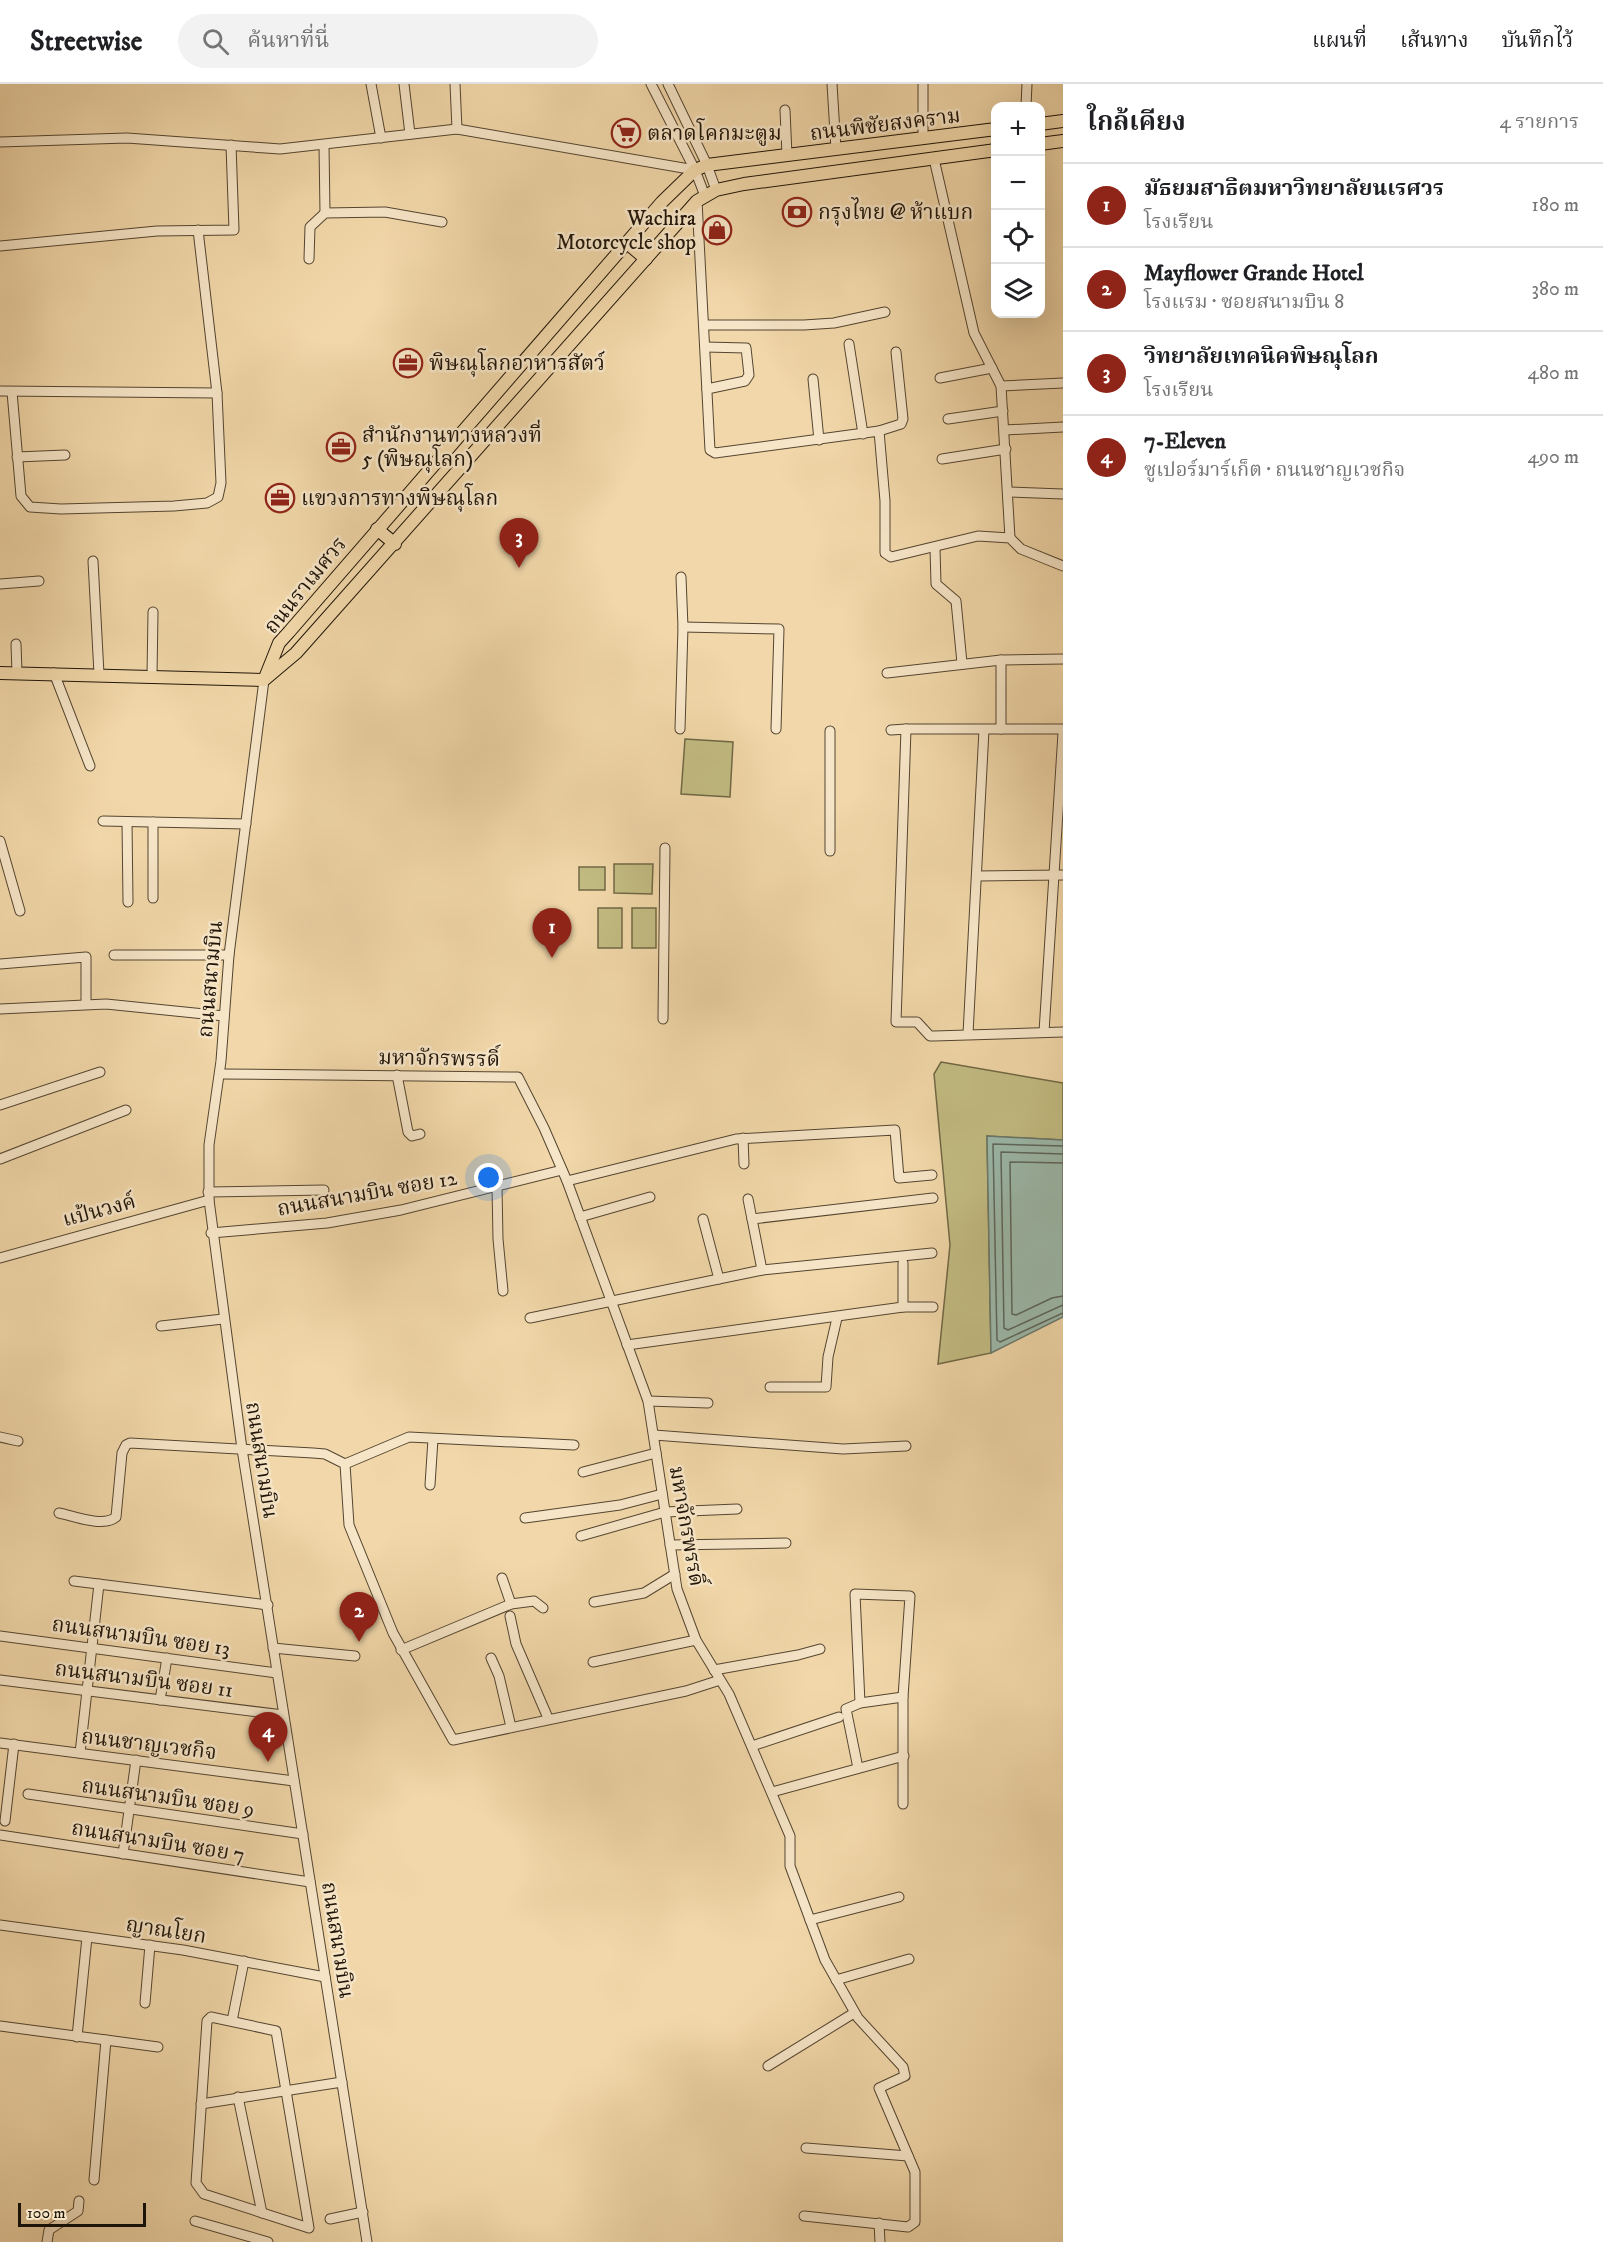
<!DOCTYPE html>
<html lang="th">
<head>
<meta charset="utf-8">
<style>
  body { margin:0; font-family:"IM FELL DW Pica","Noto Serif Thai",serif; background:#f2f2f2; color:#202124 }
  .controls { position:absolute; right:18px; top:18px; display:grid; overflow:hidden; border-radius:12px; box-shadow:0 6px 24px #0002 }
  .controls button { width:54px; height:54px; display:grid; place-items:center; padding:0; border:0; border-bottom:2px solid #e0e0e0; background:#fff; color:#202124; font:30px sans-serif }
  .scale { position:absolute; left:18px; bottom:15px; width:128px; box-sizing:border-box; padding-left:6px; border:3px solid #1f1408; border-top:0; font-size:16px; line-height:21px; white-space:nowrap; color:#1f1408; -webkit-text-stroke:4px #f6e5c7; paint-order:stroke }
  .you { position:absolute; left:489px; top:1094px; width:21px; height:21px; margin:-15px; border:4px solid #fff; border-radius:50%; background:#1a73e8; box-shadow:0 0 0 9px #1a73e833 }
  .badge { display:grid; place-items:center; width:39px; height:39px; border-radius:50%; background:#8f2418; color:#fff; font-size:20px; font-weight:700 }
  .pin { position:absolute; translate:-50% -50px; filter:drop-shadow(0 2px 3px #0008) }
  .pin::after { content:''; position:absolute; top:32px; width:21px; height:18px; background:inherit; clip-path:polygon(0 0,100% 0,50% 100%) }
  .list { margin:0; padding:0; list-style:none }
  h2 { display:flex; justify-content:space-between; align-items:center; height:78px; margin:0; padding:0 24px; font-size:26px }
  h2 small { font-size:20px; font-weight:400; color:#757577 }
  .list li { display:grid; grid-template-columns:39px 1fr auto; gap:18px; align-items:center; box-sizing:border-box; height:84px; padding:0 24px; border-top:2px solid #e0e0e0 }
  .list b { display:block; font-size:22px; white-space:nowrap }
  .list p { margin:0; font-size:20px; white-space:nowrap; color:#757577 }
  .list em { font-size:20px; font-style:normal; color:#757577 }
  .icon { flex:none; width:33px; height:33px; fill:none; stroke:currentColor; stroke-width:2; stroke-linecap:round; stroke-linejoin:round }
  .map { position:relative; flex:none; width:1063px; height:2158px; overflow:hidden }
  header { display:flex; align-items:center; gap:36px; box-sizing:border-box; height:84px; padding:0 30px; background:#fff; border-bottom:2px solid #e0e0e0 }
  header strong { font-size:28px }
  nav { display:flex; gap:33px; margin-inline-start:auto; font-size:21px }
  .search { width:420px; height:54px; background:#f2f2f2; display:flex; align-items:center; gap:15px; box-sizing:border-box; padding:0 21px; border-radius:33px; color:#757577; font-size:22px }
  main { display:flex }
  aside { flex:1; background:#fff }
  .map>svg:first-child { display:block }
  .green { fill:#c2bc82; stroke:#706845; stroke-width:1.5 }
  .water { fill:#9bb9ab; stroke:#69776a; stroke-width:1.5 }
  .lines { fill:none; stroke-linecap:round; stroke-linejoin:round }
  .shore { stroke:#5d665a; stroke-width:1.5 }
  .minor-casing { stroke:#544530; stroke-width:11 }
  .major-casing { stroke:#1f1408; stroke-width:14 }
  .minor { stroke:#f6e5c7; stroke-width:9 }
  .major { stroke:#f1d7a9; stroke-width:12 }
  .labels { text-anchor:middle; stroke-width:5; stroke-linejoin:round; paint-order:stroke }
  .street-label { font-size:21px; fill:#1f1408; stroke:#f6e5c7 }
  .poi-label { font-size:21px; fill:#1f1408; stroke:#f6e5c7; text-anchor:start }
</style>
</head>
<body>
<header>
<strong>Streetwise</strong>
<div class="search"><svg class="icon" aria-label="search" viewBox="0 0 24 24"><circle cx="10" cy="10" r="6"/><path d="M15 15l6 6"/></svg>ค้นหาที่นี่</div>
<nav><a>แผนที่</a><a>เส้นทาง</a><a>บันทึกไว้</a></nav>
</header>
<main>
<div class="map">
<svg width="1063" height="2158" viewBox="0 0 1063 2158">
  <rect width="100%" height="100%" fill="#f1d7a9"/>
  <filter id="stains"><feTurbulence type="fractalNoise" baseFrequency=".00333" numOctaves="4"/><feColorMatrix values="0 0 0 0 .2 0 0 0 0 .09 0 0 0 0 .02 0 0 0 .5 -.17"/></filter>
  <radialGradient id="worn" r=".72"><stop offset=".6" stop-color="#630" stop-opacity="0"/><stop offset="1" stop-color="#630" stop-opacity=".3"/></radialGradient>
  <!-- green -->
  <g class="green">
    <polygon points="685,655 733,658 730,713 681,710"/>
    <polygon points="614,780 653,780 652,810 614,809"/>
    <rect x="579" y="783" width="26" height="23"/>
    <rect x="598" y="824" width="24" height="40"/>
    <rect x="632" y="824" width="24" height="40"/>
    <polygon points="941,978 1063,999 1063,1056 987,1052 991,1269 938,1280 950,1161 934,990"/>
  </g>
  <!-- water -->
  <polygon class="water" points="987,1052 1063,1056 1063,1233 991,1269"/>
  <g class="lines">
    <!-- shore -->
    <g class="shore">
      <polyline points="1063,1062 993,1060 997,1256 1000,1258 1063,1229"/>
      <polyline points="1063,1070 1001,1068 1004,1244 1008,1246 1063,1221"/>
      <polyline points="1063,1079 1010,1078 1012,1230 1016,1231 1052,1214 1063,1212"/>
    </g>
    <!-- minor casing -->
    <g class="minor-casing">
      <g id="minor">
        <polyline points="371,0 381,54"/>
        <polyline points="404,0 410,50"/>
        <polyline points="455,0 457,45"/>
        <polyline points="651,0 695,86 705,112"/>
        <polyline points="668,0 707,81 716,106"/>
        <polyline points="832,0 836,65"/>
        <polyline points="1026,22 1027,0"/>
        <polyline points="785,26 787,71"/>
        <polyline points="923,54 923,0"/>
        <polyline points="0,58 127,54 280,65 457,45 695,86"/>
        <polyline points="324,61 325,129"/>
        <polyline points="934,75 974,249 1001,302 1010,454"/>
        <polyline points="697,117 710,366 715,369 879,347 885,417 885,469 891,473 978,452 1010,454 1021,465 1063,482"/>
        <polyline points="0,162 157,147 234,146 231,61"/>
        <polyline points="309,175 310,143 325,129 385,128 442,138"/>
        <polyline points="704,241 804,241 834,239 885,228"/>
        <polyline points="849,260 863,350"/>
        <polyline points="705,263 746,264 749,291 745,297 707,305"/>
        <polyline points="940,294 992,284"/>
        <polyline points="813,295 819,356"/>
        <polyline points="1001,302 1063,299"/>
        <polyline points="0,307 217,309"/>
        <polyline points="12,308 21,412 30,423 61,425 174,422 207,419 218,413 221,399 217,309 198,146"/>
        <polyline points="948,335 1003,327"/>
        <polyline points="1005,346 1063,343"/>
        <polyline points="879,347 901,340 903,335 896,268"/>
        <polyline points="17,373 65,371"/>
        <polyline points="942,375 1006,365"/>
        <polyline points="1008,408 1063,410"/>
        <polyline points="935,464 936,500 956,517 962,579"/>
        <polyline points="93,477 99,590"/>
        <polyline points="0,500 39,497"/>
        <polyline points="683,543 779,545 776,645"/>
        <polyline points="16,560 17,589"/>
        <polyline points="1001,576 1063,575"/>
        <polyline points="54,589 90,682"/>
        <polyline points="887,589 1001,576 1001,645"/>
        <polyline points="152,592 153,528"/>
        <polyline points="264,596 229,871 221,977 209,1061 209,1116 242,1365 367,2158"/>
        <polyline points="680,645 683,543 681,493"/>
        <polyline points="906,645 1063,645"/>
        <polyline points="891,646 906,645 896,938 917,938 930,952 934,952 1063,948"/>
        <polyline points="103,737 246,740"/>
        <polyline points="127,738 128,818"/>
        <polyline points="153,738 153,814"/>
        <polyline points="0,757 20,827"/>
        <polyline points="830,767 830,647"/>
        <polyline points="977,792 1063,791"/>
        <polyline points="114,871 229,871"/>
        <polyline points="0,880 86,873 86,920"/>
        <polyline points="0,925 106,920 224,932"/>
        <polyline points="663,935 665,764"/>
        <polyline points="1044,948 1063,649"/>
        <polyline points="968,950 984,646"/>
        <polyline points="220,990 518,993 544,1044 567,1097 648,1317 677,1505 696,1556 729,1610 790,1752 790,1782 825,1876 858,1934 903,1983 905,1992 879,2004 915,2088 915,2138 908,2143 804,2132"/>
        <polyline points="397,991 408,1048 412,1052 420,1050"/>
        <polyline points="0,1021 100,988"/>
        <polyline points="743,1054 744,1080"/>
        <polyline points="0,1075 126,1026"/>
        <polyline points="567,1097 736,1055 895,1046 899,1094 932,1091"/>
        <polyline points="497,1104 498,1155 503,1207"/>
        <polyline points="208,1108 324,1106"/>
        <polyline points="748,1115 752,1135"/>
        <polyline points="580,1133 650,1113"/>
        <polyline points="703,1135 719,1195"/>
        <polyline points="211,1149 327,1139 401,1126 562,1086"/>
        <polyline points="0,1174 209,1116"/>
        <polyline points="762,1186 752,1135 933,1114"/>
        <polyline points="903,1223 903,1179"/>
        <polyline points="530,1234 762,1186 932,1169"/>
        <polyline points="161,1242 223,1235"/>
        <polyline points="627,1261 903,1223 933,1223"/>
        <polyline points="770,1303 826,1303 828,1273 837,1234"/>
        <polyline points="648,1317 708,1319"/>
        <polyline points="654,1351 843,1365 906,1362"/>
        <polyline points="0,1353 18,1357"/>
        <polyline points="345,1380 409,1353 574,1361"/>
        <polyline points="583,1388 656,1369"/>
        <polyline points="430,1401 433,1355"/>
        <path d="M59 1429C74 1432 103 1444 116 1433L122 1369 126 1361 130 1359 313 1369 325 1370 345 1380 349 1441 393 1549 453 1656 686 1607 720 1596"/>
        <polyline points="525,1434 620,1421 662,1410"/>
        <polyline points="581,1452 665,1428 737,1425"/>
        <polyline points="670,1461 786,1459"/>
        <polyline points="502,1494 511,1520"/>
        <polyline points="74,1497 268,1521"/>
        <polyline points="594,1518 644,1509 675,1490"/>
        <polyline points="510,1532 516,1560 548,1634"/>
        <polyline points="0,1552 277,1589"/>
        <polyline points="273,1564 355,1572"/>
        <polyline points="401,1566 511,1520 534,1517 543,1524"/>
        <polyline points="491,1574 499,1592 511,1643"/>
        <polyline points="593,1578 696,1556"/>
        <polyline points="714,1586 798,1571 820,1565"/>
        <polyline points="0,1596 283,1631"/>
        <polyline points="160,1616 167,1574"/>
        <polyline points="860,1619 855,1510 910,1512 903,1613 903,1720"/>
        <polyline points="0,1659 294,1697"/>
        <polyline points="752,1662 839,1633"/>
        <polyline points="80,1669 99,1500"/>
        <polyline points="858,1684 846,1625 860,1619 903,1613"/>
        <polyline points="772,1708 904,1672"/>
        <polyline points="28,1710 303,1750"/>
        <polyline points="5,1737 14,1660"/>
        <polyline points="0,1751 310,1798"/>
        <polyline points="123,1770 136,1676"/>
        <polyline points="810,1836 899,1813"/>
        <polyline points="0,1841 183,1866 325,1893"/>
        <polyline points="836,1896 909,1875"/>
        <polyline points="145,1919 150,1861"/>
        <polygon points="211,1933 276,1947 309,2144 204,2110 196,2099 207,1937"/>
        <polyline points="232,1937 244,1877"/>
        <polyline points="0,1942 106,1956 94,2096"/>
        <polyline points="77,1953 87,1853"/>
        <polyline points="106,1956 158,1963"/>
        <polyline points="768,1982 854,1929"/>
        <polyline points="238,2013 262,2129"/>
        <polyline points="201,2020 342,1998"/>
        <polyline points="806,2064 908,2072"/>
        <polyline points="330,2135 363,2128"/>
        <polyline points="195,2137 268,2158"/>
        <polyline points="879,2139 880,2158"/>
        <polyline points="47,2158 49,2146 78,2127 79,2117"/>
      </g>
    </g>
    <!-- major casing -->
    <g class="major-casing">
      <g id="major">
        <polyline points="1040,40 1063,37"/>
        <polyline points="1040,60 1063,57"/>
        <polyline points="627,159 646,175"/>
        <polyline points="377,445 395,460"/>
        <polyline points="0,589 264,596 296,569 697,117 716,106 744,100 996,66"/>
        <polyline points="265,594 279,559 289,548 662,118 695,86 707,81 996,45"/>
      </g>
    </g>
    <!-- minor -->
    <use href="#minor" class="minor"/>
    <!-- major -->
    <use href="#major" class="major"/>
  </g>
  <!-- icons -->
  <defs>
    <g id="supermarket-ring" transform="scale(1.5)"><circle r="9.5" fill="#f6e5c7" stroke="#8f2418" stroke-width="1.5"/><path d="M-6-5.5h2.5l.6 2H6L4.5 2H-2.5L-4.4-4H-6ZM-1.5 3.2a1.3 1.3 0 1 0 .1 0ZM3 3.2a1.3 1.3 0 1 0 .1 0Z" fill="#8f2418"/></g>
    <g id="bank-ring" transform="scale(1.5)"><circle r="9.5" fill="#f6e5c7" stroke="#8f2418" stroke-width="1.5"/><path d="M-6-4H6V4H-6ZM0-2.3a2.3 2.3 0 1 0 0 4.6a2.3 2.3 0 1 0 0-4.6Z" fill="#8f2418"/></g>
    <g id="shop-ring" transform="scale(1.5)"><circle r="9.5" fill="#f6e5c7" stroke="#8f2418" stroke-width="1.5"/><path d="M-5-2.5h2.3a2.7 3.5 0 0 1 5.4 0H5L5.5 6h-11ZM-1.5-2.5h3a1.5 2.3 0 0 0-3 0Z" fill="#8f2418"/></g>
    <g id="office-ring" transform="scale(1.5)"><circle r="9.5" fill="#f6e5c7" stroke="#8f2418" stroke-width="1.5"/><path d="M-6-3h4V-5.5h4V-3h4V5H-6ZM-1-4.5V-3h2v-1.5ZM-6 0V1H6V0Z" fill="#8f2418"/></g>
  </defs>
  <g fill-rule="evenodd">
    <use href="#supermarket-ring" x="626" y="49"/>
    <use href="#bank-ring" x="797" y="128"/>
    <use href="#shop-ring" x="717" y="146"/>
    <use href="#office-ring" x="408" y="279"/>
    <use href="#office-ring" x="341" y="363"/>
    <use href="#office-ring" x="280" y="414"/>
  </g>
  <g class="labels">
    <!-- street labels -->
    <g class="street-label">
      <text transform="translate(885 40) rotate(-7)" y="7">ถนนพิชัยสงคราม</text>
      <text transform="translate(305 501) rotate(-51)" y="7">ถนนราเมศวร</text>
      <text transform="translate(210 895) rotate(-85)" y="7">ถนนสนามบิน</text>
      <text transform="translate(439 974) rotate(1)" y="7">มหาจักรพรรดิ์</text>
      <text transform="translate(367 1109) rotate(-10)" y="7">ถนนสนามบิน ซอย 12</text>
      <text transform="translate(99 1126) rotate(-15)" y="7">แป้นวงค์</text>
      <text transform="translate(262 1376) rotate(81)" y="7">ถนนสนามบิน</text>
      <text transform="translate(687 1442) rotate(80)" y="7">มหาจักรพรรดิ์</text>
      <text transform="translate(141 1552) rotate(8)" y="7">ถนนสนามบิน ซอย 13</text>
      <text transform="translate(144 1595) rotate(7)" y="7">ถนนสนามบิน ซอย 11</text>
      <text transform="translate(149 1660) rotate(7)" y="7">ถนนชาญเวชกิจ</text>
      <text transform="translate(168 1713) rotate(8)" y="7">ถนนสนามบิน ซอย 9</text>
      <text transform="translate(158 1757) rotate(9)" y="7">ถนนสนามบิน ซอย 7</text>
      <text transform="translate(166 1846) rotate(9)" y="7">ญาณโยก</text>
      <text transform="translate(338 1856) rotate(81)" y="7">ถนนสนามบิน</text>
    </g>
    <!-- poi labels -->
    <g class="poi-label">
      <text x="647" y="56">ตลาดโคกมะตูม</text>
      <text x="818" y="135">กรุงไทย @ ห้าแบก</text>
      <text x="696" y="141" text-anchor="end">Wachira<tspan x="696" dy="24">Motorcycle shop</tspan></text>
      <text x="429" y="286">พิษณุโลกอาหารสัตว์</text>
      <text x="362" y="358">สำนักงานทางหลวงที่<tspan x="362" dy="24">5 (พิษณุโลก)</tspan></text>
      <text x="301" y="421">แขวงการทางพิษณุโลก</text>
    </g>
  </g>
  <rect width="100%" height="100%" filter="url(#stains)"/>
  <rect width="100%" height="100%" fill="url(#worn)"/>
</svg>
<div class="controls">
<button>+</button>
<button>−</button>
<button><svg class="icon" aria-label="locate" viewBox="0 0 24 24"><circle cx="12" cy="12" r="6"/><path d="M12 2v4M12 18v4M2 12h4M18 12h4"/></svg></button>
<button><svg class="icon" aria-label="layers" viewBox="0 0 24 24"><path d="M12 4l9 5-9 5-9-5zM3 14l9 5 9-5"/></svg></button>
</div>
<div class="scale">100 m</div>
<div class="you"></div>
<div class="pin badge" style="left:552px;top:874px">1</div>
<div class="pin badge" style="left:359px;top:1558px">2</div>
<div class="pin badge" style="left:519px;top:484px">3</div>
<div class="pin badge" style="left:268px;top:1678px">4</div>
</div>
<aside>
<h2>ใกล้เคียง<small>4 รายการ</small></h2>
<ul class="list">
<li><span class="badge">1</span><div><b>มัธยมสาธิตมหาวิทยาลัยนเรศวร</b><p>โรงเรียน</p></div><em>180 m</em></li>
<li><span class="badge">2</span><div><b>Mayflower Grande Hotel</b><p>โรงแรม · ซอยสนามบิน 8</p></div><em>380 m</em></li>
<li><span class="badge">3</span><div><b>วิทยาลัยเทคนิคพิษณุโลก</b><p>โรงเรียน</p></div><em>480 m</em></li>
<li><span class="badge">4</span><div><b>7-Eleven</b><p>ซูเปอร์มาร์เก็ต · ถนนชาญเวชกิจ</p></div><em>490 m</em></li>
</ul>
</aside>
</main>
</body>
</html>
